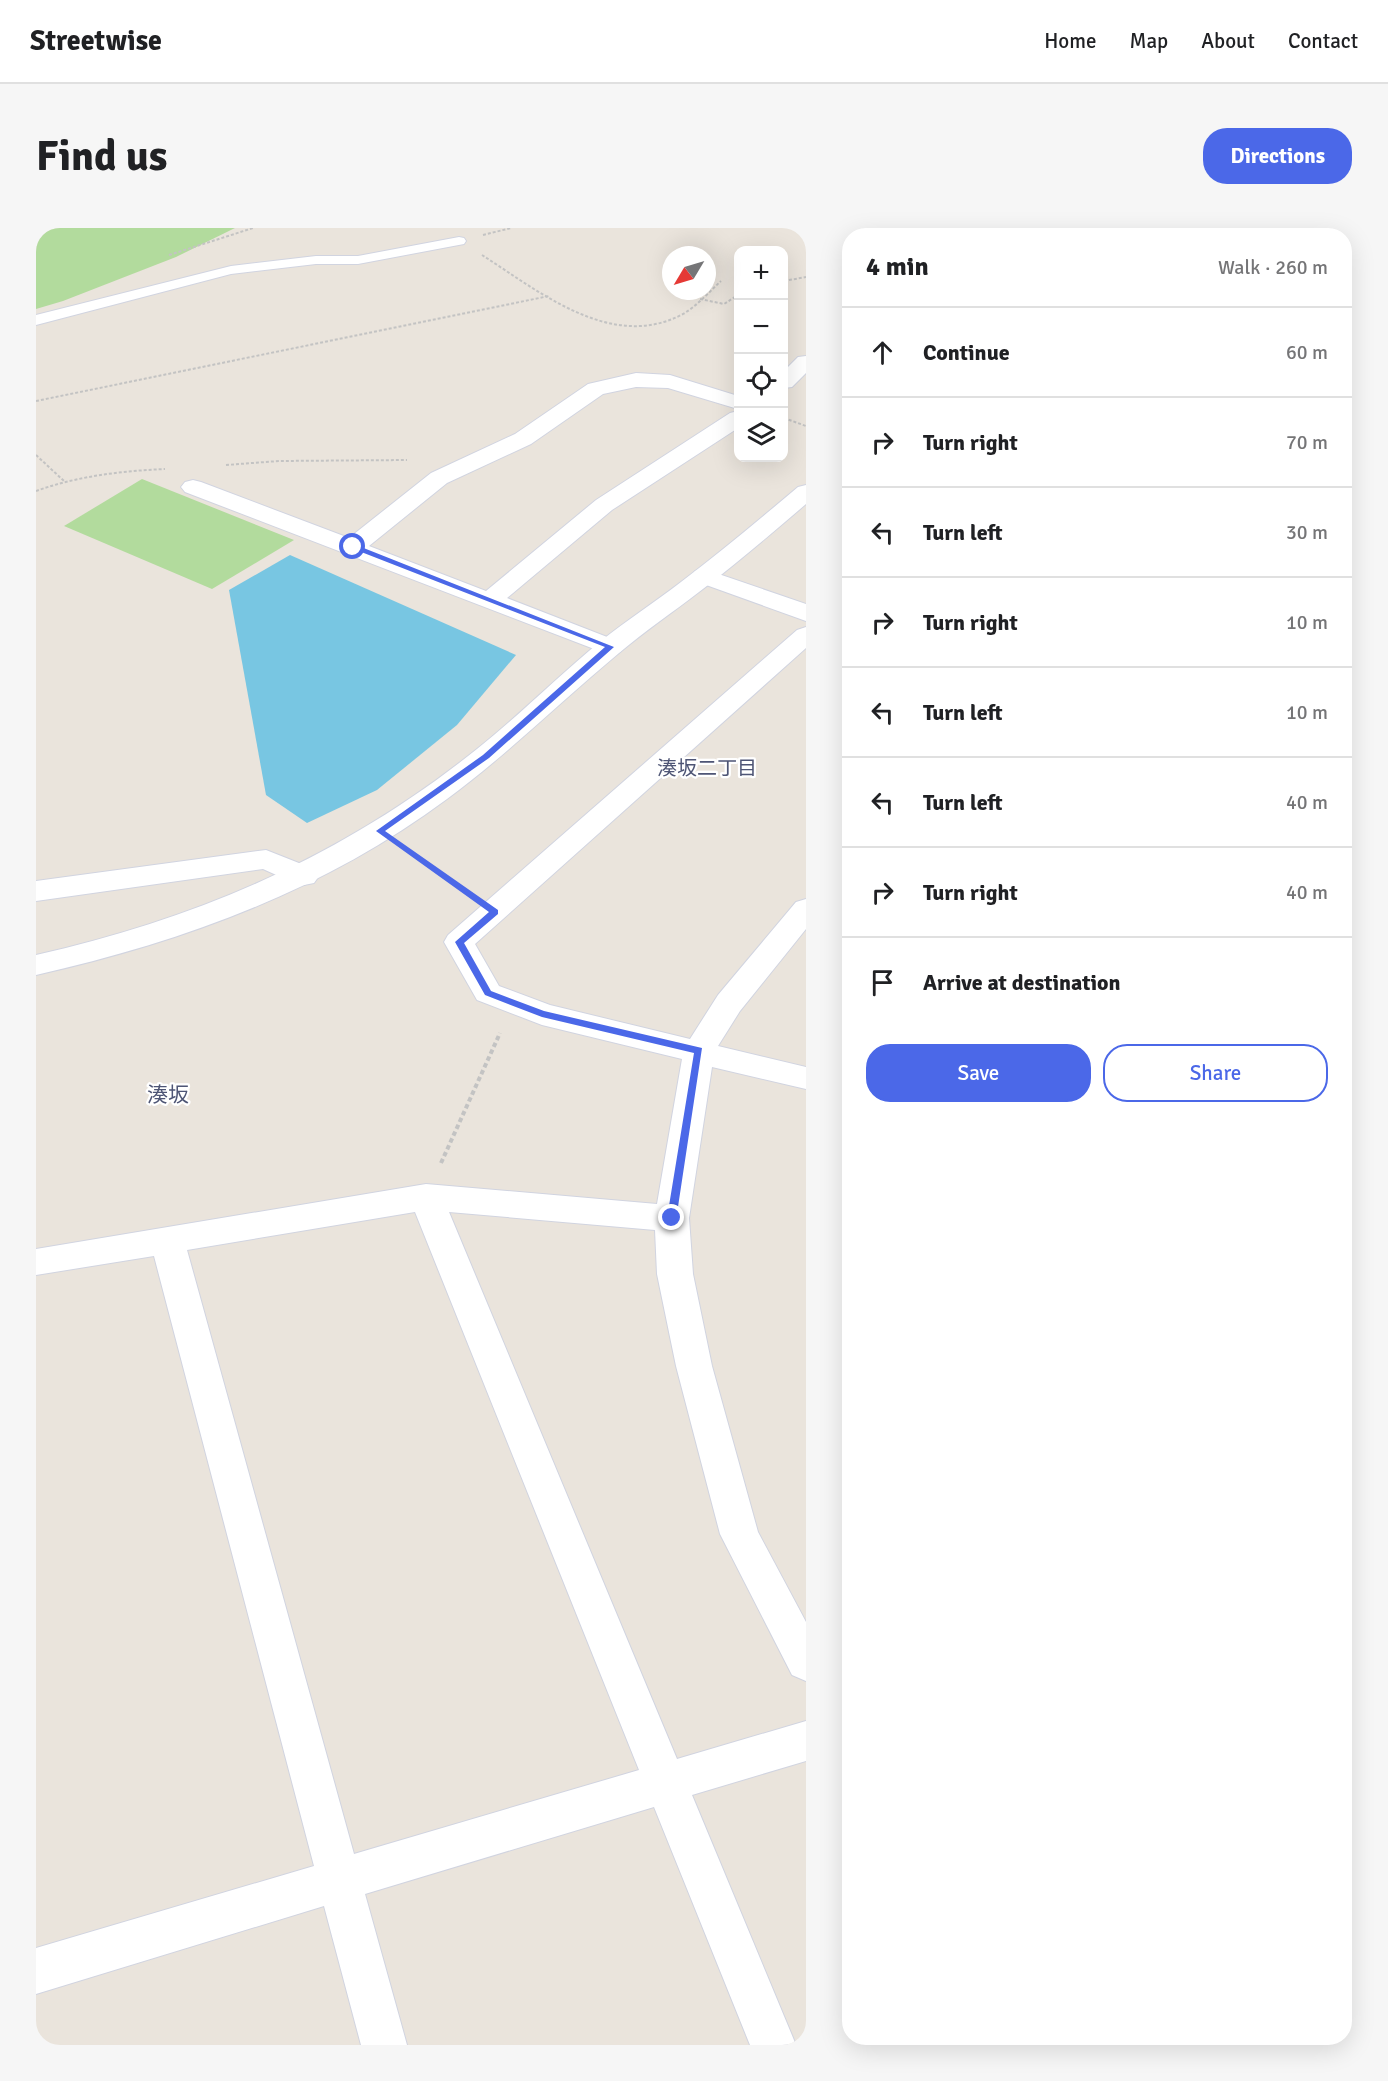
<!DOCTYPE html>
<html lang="en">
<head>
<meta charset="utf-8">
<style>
  body { margin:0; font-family:Signika,"Noto Sans JP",sans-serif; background:#f6f6f6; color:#202124 }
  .controls { position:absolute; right:18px; top:18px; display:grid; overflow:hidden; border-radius:12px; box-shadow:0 6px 24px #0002 }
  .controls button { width:54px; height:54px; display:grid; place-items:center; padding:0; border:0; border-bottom:2px solid #e0e0e0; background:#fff; color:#202124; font:30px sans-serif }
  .compass { position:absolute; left:626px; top:18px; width:54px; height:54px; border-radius:50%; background:#fff; box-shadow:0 6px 24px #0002; rotate:232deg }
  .stop { position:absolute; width:18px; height:18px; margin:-14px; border:4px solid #4b68e8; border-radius:50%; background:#fff }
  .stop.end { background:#4b68e8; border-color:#fff; box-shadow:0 2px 6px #0008 }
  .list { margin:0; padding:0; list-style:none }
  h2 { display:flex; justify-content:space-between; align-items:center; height:78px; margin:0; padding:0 24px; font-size:26px }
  h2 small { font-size:20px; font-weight:400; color:#757577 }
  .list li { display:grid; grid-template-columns:39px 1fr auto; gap:18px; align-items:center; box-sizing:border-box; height:90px; padding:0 24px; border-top:2px solid #e0e0e0 }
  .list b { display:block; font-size:22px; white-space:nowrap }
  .list em { font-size:20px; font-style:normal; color:#757577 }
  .actions { display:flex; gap:12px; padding:18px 24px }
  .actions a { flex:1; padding:14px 0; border:2px solid #4b68e8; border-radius:24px; text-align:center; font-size:21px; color:#4b68e8 }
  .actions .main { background:#4b68e8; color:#fff }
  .icon { flex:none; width:33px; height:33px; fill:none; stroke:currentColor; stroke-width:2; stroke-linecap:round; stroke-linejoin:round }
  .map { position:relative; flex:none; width:770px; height:1817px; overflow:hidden; border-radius:24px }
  header { display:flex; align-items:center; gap:36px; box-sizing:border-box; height:84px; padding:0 30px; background:#fff; border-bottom:2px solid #e0e0e0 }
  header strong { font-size:28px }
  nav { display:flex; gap:33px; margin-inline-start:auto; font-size:21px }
  .intro { display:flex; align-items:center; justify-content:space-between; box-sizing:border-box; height:144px; padding:0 36px }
  h1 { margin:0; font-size:42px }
  .button { padding:15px 27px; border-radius:24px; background:#4b68e8; color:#fff; font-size:21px; font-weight:700 }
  main { display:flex; gap:36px; padding:0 36px }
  aside { flex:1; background:#fff; border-radius:24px; box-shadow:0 6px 24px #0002 }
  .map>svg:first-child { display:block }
  .green { fill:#b2db9d }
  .water { fill:#78c6e2 }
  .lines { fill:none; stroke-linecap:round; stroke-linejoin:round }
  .service-casing { stroke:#d1d4e0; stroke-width:2 }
  .minor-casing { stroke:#d1d4e0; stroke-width:2 }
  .tertiary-casing { stroke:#d1d4e0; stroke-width:2 }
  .path-far2 { stroke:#c3c3c3; stroke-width:2; stroke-dasharray:3 2; stroke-linecap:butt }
  .path-far1 { stroke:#c3c3c3; stroke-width:3; stroke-dasharray:4 2; stroke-linecap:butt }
  .path { stroke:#c3c3c3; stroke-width:4; stroke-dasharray:4.5 3; stroke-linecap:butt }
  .service { fill:#fff; fill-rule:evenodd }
  .minor { fill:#fff; fill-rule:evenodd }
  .tertiary { fill:#fff; fill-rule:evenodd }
  .route { fill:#4b68e8 }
  .labels { text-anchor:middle; stroke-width:4.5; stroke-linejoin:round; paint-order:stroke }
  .neighbourhood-label { font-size:20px; fill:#4e5575; stroke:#fff }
  .quarter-label { font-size:21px; fill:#4e5575; stroke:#fff }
</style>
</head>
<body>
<header>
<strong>Streetwise</strong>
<nav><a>Home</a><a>Map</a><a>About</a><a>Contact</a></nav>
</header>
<div class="intro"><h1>Find us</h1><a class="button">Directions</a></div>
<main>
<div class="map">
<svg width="770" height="1817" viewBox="0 0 770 1817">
  <rect width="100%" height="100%" fill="#eae4dc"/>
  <!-- green -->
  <g class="green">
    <polygon points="13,0 199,0 140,29 27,73 0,81 0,5"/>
    <polygon points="106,251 258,312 176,361 28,298"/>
  </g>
  <!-- water -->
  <polygon class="water" points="254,327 480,427 421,497 341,562 271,595 230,567 193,362"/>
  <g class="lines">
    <!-- service casing -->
    <g class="service-casing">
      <polygon id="service" points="423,9 428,10 430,13 428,16 322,36 280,36 195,46 0,97 0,87 195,38 280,28 322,28"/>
    </g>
    <!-- minor casing -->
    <g class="minor-casing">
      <g id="minor">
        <polygon points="770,128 770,145 756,159 748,160 748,143 762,129"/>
        <polygon points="600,145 634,147 702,168 702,181 632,160 600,159 567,166 495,216 411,255 333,318 450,363 560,272 694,185 702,183 702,200 576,282 471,370 584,414 588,419 584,424 575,427 566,424 149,264 145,259 149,254 157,252 165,254 313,310 395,245 479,206 552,156"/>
        <polygon points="668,341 770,376 770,393 659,353 656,348 659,343"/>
        <path d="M770 399V420L439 716 463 758 514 777 654 811 682 767 760 674 770 671V701L704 783 682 818 770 839V861L676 839 653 990 657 1046 676 1138 722 1304 770 1394V1453L756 1447 684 1306 640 1138 621 1046 619 1002 413 984 641 1531 770 1493V1533L656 1567 760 1817H714L618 1579 329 1666 371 1817H325L288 1678 0 1766V1720L278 1638 118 1028 0 1047V1021L390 956 621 976 646 831 506 797 441 772 408 714 412 707 761 402ZM379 984 603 1542 318 1626 151 1022Z"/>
        <polygon points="230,622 278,641 283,648 278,655 268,657 258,655 227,641 0,673 0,653"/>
      </g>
    </g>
    <!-- tertiary casing -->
    <g class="tertiary-casing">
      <path id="tertiary" d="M770 257V276C735 306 700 336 663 364 637 384 609 403 583 425 525 473 472 526 411 571 289 662 147 714 0 747V727C164 690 309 627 441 521 484 487 522 448 565 413 591 392 619 374 645 354 685 324 724 291 762 259Z"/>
    </g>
    <!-- path-far2 -->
    <g class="path-far2">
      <polyline points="447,7 475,0"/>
      <polyline points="133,27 217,0"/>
      <path d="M446 27C504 64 576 124 647 86 661 78 673 64 685 53"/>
      <polyline points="748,53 770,49"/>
      <polyline points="664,71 688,76 702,67"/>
      <polyline points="0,173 513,68"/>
      <polyline points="748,190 770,198"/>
      <polyline points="0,227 28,253"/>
      <polyline points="190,237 243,233 371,232"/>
      <path d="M0 263C42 248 85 243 129 241"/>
    </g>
    <!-- path-far1 -->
    <polyline class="path-far1" points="374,624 429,663"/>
    <!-- path -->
    <polyline class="path" points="405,935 464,805"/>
    <!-- service -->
    <use href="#service" class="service"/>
    <!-- minor -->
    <use href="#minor" class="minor"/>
    <!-- tertiary -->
    <use href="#tertiary" class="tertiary"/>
  </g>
  <!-- route -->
  <polygon class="route" points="315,317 320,317 578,419 453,530 349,603 462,682 462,686 428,715 455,763 508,783 666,820 640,992 633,992 631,990 658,825 506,789 449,767 419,714 453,684 340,603 447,527 569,419 315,320"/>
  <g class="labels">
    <!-- neighbourhood labels -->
    <g class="neighbourhood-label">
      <text x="671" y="547">湊坂二丁目</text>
    </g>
    <!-- quarter labels -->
    <g class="quarter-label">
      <text x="132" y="874">湊坂</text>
    </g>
  </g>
</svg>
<div class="controls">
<button>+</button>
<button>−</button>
<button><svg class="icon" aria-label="locate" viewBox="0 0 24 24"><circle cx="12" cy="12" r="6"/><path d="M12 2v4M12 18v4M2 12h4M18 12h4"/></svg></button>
<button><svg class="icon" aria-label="layers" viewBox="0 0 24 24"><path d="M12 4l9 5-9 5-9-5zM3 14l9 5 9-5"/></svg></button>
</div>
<svg class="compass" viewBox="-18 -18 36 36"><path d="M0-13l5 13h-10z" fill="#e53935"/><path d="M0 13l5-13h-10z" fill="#757577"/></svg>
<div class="stop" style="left:317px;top:319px"></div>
<div class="stop end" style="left:636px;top:990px"></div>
</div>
<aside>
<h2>4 min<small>Walk · 260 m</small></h2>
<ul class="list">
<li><svg class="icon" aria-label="ahead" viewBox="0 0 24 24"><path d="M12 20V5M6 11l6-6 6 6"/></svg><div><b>Continue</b></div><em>60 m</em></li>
<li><svg class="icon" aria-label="right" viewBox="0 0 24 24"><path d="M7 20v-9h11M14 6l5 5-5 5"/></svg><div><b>Turn right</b></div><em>70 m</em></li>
<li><svg class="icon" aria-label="left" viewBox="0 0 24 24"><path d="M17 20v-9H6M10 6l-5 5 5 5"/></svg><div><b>Turn left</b></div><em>30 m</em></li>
<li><svg class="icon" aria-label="right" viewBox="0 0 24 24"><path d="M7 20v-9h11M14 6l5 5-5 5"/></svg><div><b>Turn right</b></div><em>10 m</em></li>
<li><svg class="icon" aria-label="left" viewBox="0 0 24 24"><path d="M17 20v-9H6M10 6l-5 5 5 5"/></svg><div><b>Turn left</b></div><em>10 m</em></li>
<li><svg class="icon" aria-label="left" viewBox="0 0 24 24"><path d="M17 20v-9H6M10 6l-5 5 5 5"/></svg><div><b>Turn left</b></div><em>40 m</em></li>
<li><svg class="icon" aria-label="right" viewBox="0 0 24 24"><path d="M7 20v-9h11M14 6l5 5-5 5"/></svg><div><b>Turn right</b></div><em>40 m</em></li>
<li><svg class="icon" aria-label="arrive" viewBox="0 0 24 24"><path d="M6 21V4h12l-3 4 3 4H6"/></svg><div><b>Arrive at destination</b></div></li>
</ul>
<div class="actions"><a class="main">Save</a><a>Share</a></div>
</aside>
</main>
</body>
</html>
